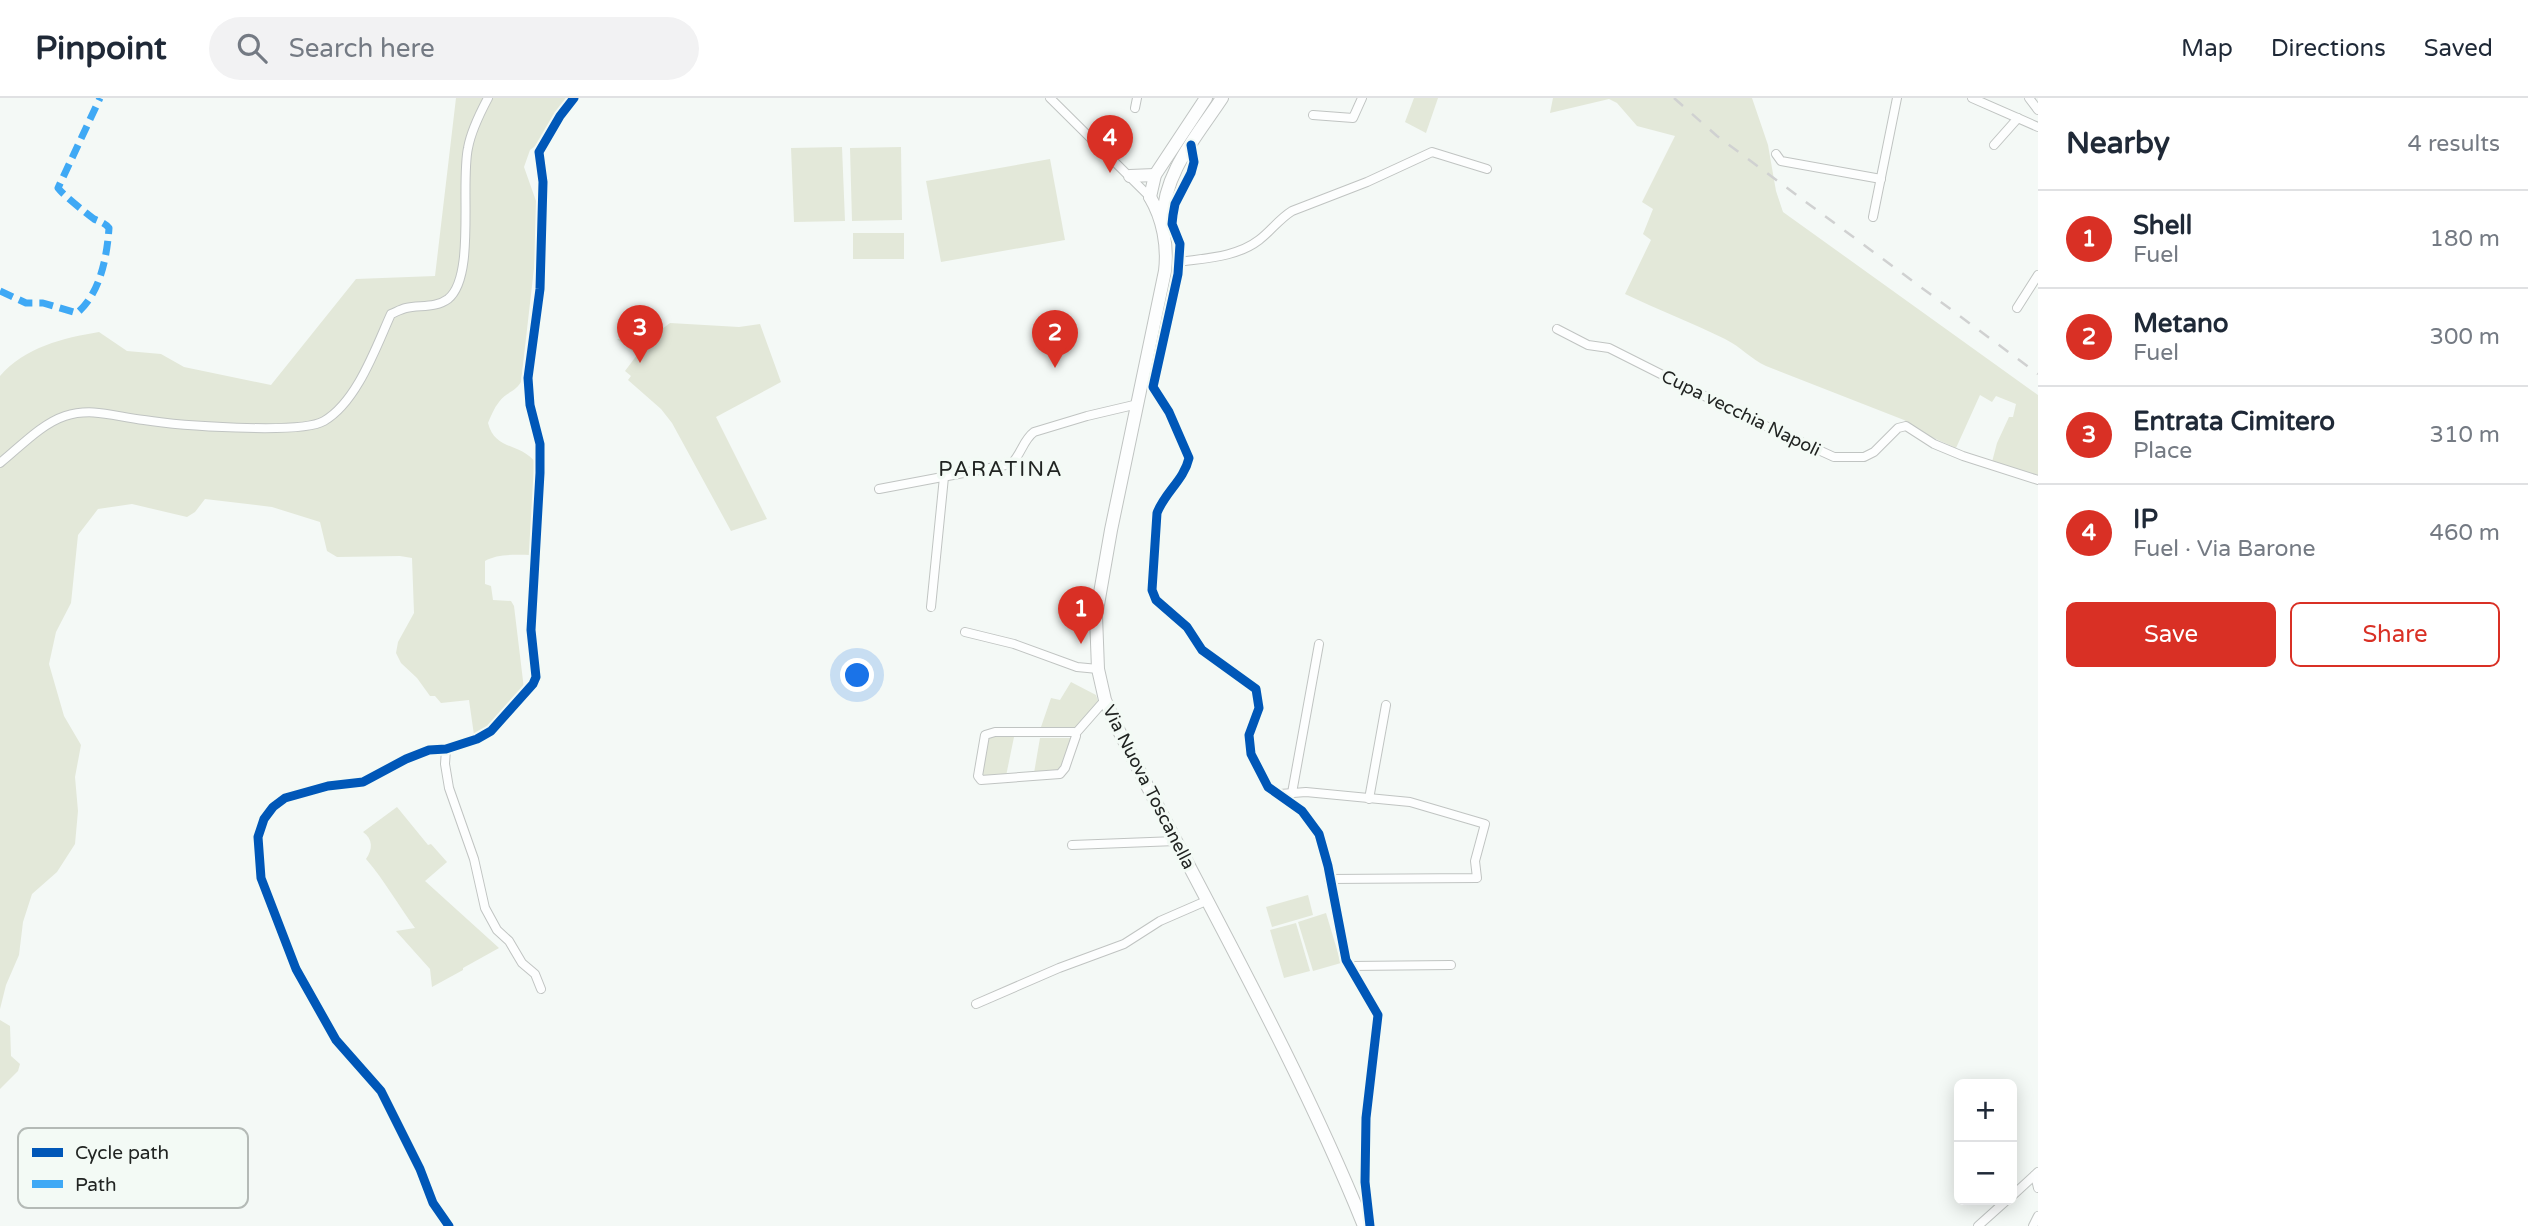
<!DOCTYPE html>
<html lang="en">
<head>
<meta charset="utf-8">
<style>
  body { margin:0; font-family:"Varela Round",sans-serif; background:#f2f2f3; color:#1f2937 }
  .controls { position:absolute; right:21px; bottom:21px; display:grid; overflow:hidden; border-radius:10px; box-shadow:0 4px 18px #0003 }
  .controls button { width:63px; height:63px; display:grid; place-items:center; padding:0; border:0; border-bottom:2px solid #e0e1e3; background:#fff; color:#1f2937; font:35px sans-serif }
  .you { position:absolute; left:858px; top:578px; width:24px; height:24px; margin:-18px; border:5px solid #fff; border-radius:50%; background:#1a73e8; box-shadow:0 0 0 10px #1a73e833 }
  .badge { display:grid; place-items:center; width:46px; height:46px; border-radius:50%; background:#d93025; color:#fff; font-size:23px; font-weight:700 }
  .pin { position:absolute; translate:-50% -58px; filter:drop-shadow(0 2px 4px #0008) }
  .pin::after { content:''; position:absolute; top:37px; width:24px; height:21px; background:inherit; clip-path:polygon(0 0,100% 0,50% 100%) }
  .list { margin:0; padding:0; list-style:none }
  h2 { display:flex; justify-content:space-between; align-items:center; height:91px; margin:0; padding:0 28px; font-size:30px }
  h2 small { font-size:23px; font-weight:400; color:#747a83 }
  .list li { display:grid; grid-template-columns:46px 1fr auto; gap:21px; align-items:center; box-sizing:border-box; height:98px; padding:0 28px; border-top:2px solid #e0e1e3 }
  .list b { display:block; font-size:26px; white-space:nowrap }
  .list p { margin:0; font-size:23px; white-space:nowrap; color:#747a83 }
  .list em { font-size:23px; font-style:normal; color:#747a83 }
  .actions { display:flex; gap:14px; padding:21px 28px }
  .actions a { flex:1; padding:16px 0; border:2px solid #d93025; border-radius:10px; text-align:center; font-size:24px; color:#d93025 }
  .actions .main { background:#d93025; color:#fff }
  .icon { flex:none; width:38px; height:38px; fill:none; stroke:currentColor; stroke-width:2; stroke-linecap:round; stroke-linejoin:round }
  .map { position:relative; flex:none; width:2038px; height:1128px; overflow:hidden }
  header { display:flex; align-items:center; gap:42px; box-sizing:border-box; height:98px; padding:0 35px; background:#fff; border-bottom:2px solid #e0e1e3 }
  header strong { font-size:33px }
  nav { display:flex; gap:38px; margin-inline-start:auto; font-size:24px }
  .search { width:490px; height:63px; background:#f2f2f3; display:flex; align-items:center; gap:18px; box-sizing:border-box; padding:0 24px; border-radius:38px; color:#747a83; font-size:26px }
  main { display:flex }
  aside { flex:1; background:#fff }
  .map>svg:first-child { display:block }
  .green { fill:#e3e8d9 }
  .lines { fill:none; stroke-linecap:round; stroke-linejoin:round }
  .minor-casing { stroke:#c0c4c2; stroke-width:10 }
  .secondary-casing { stroke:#c0c4c2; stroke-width:14 }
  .minor { stroke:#fdfefe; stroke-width:8 }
  .secondary { stroke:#fdfefe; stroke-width:12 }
  .rail { stroke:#d0d1d1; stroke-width:2.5; stroke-dasharray:12 12; stroke-linecap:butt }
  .quiet { stroke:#3fa9f5; stroke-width:7; stroke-dasharray:14 7; stroke-linecap:butt }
  .cycleway-casing { stroke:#f3faf5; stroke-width:13 }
  .cycleway { stroke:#0057b8; stroke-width:9 }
  .labels { text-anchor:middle; stroke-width:7; stroke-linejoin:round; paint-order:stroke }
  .street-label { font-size:18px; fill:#212422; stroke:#f3faf5 }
  .quarter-label { font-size:21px; letter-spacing:2px; fill:#212422; stroke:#f3faf5 }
  .key { fill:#f3faf5; stroke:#b4bab6; stroke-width:2 }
  .key-label { font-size:19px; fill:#212422 }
</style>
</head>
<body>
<header>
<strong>Pinpoint</strong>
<div class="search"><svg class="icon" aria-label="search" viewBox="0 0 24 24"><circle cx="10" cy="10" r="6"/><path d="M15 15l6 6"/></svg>Search here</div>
<nav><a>Map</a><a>Directions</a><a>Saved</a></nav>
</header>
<main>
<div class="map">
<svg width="2038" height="1128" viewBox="0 0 2038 1128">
  <rect width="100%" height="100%" fill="#f4f9f6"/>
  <!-- green -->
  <g class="green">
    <path d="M456 0H570L538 46 530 52 524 69 536 103 537 144 521 284C514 295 506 294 499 304 494 310 491 318 488 325 495 353 520 344 536 365L533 457C518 457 498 455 485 463V486L491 488 493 502 511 503 514 508 524 591C516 609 491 629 474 637L469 602 441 605 435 598H430L417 580 401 565 396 555 398 544 414 515 412 460 400 458 337 459 327 453 320 424 272 409 205 401 195 414 187 419 132 406 98 411 78 437 71 505 56 534 49 566 64 618 81 647 75 679 78 713 75 746 57 774 32 796 23 824 19 857 6 887 0 911V278C25 249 63 240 99 234L127 253 161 256 184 269 271 287 356 181 435 178Z"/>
    <polygon points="1414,0 1438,0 1426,35 1405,24"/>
    <path d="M1553 0H1752L1768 47 1776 93 1783 114 2038 297V377L1992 364 1997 345 2009 319H2013L2016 306 1996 298 1992 304 1980 297 1956 350 1929 338 1904 322 1766 268C1751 261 1741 249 1725 241 1693 225 1658 212 1625 196L1651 142 1643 136 1653 111 1642 104 1675 38 1637 28 1617 5 1609 1 1550 15Z"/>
    <polygon points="842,49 845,123 794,124 791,50"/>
    <polygon points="901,49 902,122 852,123 850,50"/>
    <polygon points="1050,61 1065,142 941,164 926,83"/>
    <polygon points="904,135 904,161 853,161 853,135"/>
    <polygon points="670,225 739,229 760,226 781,284 716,319 767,421 731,433 672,325 661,311 628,282 631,278 625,273 637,257 617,241 650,240"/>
    <polygon points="1071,584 1096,597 1098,603 1076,630 1041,629 1051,600 1060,602"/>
    <polygon points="989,639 1014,639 1006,678 981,678"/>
    <polygon points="1040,640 1073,640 1064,659 1061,673 1034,675"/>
    <path d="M397 709 428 747 431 746 447 764 425 783 499 850 463 870V872L432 889 430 871 396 833 415 830C398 807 385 783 366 761 373 751 373 741 363 734Z"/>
    <polygon points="1308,797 1313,817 1272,829 1266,809"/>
    <polygon points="1326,815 1341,865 1313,873 1298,824"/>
    <polygon points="1296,825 1310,873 1284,880 1270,832"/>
    <polygon points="0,922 10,928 11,958 20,966 18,973 0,991"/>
  </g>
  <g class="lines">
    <!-- minor casing -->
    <g class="minor-casing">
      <g id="minor">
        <polyline points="1050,0 1150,99"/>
        <polyline points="1972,0 2038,29"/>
        <polyline points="2029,0 2038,12"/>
        <polyline points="1135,10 1137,0"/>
        <polyline points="1313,17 1353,20 1362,0"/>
        <path d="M1191 47 1194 64 1191 75 1175 106 1173 117 1172 126 1180 146 1178 176 1153 289 1169 314 1189 360C1184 382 1165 394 1157 415L1152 492 1156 502 1187 529 1202 552 1256 591 1259 610 1249 637 1251 656 1268 689 1302 713 1319 736 1328 768 1346 862 1378 917 1366 1020 1365 1084 1370 1128"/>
        <polyline points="1994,47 2018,20"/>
        <polyline points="1776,56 1781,63 1881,81"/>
        <polyline points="1873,119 1897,0"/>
        <path d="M1179 164C1206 160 1237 159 1259 142 1271 133 1279 121 1292 113L1367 84 1432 54 1487 71"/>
        <polyline points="2017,210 2038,177"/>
        <polyline points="1557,231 1588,247 1609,250 1748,320 1834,359 1864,359 1874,354 1898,330 1906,328 1934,346 1963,358 2038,382"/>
        <path d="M0 365C20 349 41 326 65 318 93 309 116 319 144 322 175 327 300 337 324 323 357 304 376 249 391 216 396 214 401 211 406 210 420 207 436 210 448 201 476 179 460 86 468 50 471 33 480 15 488 0"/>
        <path d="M879 391 1011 366C1021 357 1023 342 1034 334L1087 318 1138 306"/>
        <polyline points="931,509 944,379"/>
        <polyline points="965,534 1014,546 1077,569 1098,571"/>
        <polygon points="995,634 1074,634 1076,638 1065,670 1060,676 981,682 978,678 985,637"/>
        <polyline points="1076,635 1105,602"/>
        <polyline points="446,651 445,666 449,690 474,761 485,810 497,832 509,843 522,865 535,876 541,891"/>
        <polyline points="1292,695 1319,546"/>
        <polyline points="1280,696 1306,694 1410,704 1485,726 1475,763 1477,780 1329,781"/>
        <polyline points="1369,701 1386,607"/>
        <polyline points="1072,747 1176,743"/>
        <polyline points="1350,868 1451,867"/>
        <polyline points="976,906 1059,870 1124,846 1160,823 1206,803"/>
        <polyline points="2035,1077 2038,1090"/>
        <polyline points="2012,1098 2038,1074"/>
        <polyline points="449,1128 433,1105 420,1071 381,993 336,942 296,871 261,780 258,739 264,721 273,709 285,700 328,688 363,684 406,661 429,652 446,651 477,641 491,633 533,586 536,579 531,532 540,375 540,346 530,307 528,280 540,191 543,84 539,54 560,18 574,0"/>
        <polyline points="1978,1128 2007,1102"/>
        <polyline points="2033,1128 2038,1118"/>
      </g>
    </g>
    <!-- secondary casing -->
    <g class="secondary-casing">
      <g id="secondary">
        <polyline points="1130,78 1155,77"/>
        <path d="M1150 99C1163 121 1168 148 1165 173L1111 432 1096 518 1098 571 1105 602 1116 627C1199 792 1295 957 1364 1128"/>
        <polyline points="1150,99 1155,77 1206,0"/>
        <path d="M1163 123C1163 75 1197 38 1222 0"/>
      </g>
    </g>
    <!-- minor -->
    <use href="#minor" class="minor"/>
    <!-- secondary -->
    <use href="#secondary" class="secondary"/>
    <!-- rail -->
    <polyline class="rail" points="1674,0 1717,38 2038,276"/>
    <!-- quiet -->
    <path class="quiet" d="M0 193 26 205H43L77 215C100 196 107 159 109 130 104 124 100 124 94 121 86 115 63 97 58 90L100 0"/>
    <!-- cycleway casing -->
    <g class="cycleway-casing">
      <g id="cycleway">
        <path d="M1191 47 1194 64 1191 75 1175 106 1173 117 1172 126 1180 146 1178 176 1153 289 1169 314 1189 360C1184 382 1165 394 1157 415L1152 492 1156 502 1187 529 1202 552 1256 591 1259 610 1249 637 1251 656 1268 689 1302 713 1319 736 1328 768 1346 862 1378 917 1366 1020 1365 1084 1370 1128"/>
        <polyline points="449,1128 433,1105 420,1071 381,993 336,942 296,871 261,780 258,739 264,721 273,709 285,700 328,688 363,684 406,661 429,652 446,651 477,641 491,633 533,586 536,579 531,532 540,375 540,346 530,307 528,280 540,191 543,84 539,54 560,18 574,0"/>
      </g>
    </g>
    <!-- cycleway -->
    <use href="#cycleway" class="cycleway"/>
  </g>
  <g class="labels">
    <!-- street labels -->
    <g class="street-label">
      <text transform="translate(1741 315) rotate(26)" y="6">Cupa vecchia Napoli</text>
      <text transform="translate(1149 689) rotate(63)" y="6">Via Nuova Toscanella</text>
    </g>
    <!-- quarter labels -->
    <g class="quarter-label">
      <text x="1001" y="378">PARATINA</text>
    </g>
  </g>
  <!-- legend -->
  <rect x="18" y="1030" width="230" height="80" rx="10" class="key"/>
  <rect x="32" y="1050" width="31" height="9" fill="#0057b8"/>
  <rect x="32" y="1082" width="31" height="8" fill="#3fa9f5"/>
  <g class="key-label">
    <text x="75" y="1061">Cycle path</text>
    <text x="75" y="1093">Path</text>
  </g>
</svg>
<div class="controls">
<button>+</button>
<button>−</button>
</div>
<div class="you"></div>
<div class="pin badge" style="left:1081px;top:546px">1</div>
<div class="pin badge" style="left:1055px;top:270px">2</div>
<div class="pin badge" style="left:640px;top:265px">3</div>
<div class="pin badge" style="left:1110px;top:75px">4</div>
</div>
<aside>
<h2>Nearby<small>4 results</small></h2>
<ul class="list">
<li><span class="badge">1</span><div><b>Shell</b><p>Fuel</p></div><em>180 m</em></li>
<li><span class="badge">2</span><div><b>Metano</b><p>Fuel</p></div><em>300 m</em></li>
<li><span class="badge">3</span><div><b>Entrata Cimitero</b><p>Place</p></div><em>310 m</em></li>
<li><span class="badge">4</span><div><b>IP</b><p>Fuel · Via Barone</p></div><em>460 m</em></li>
</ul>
<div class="actions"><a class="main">Save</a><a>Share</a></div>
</aside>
</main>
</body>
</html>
